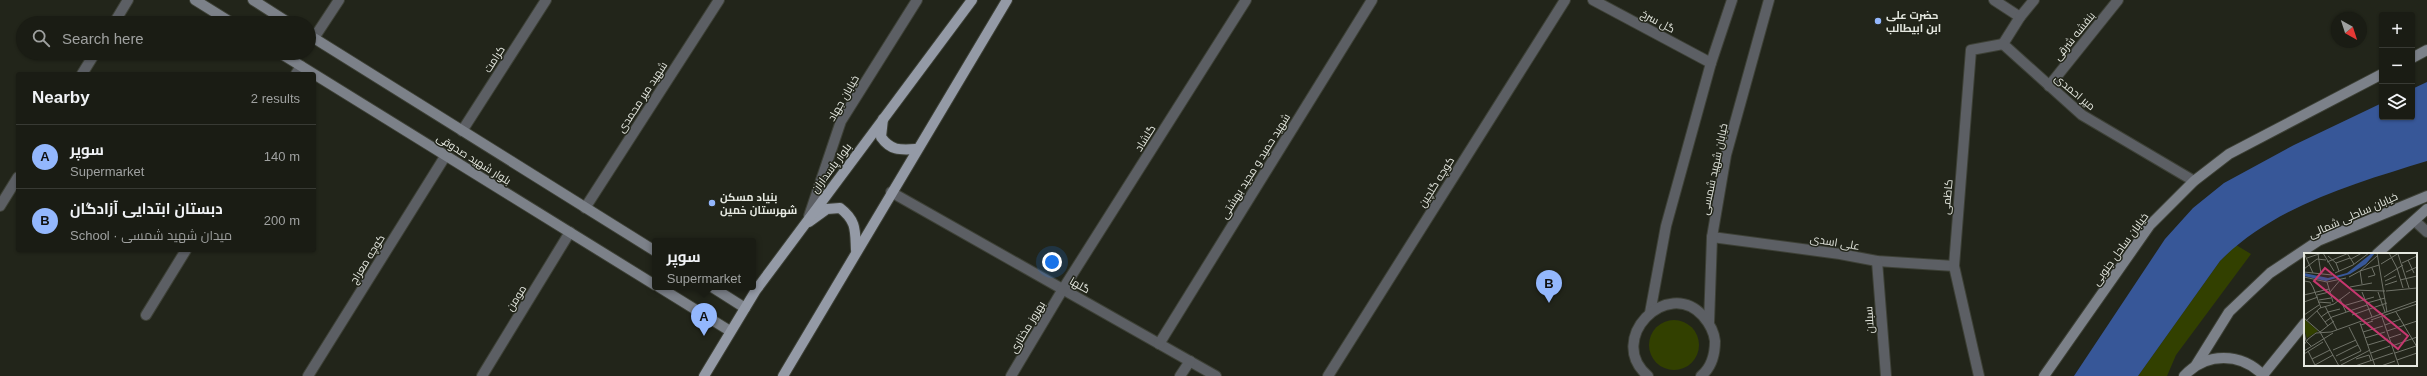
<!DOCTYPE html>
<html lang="en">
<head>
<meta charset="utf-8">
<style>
  body { margin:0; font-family:Helvetica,Cairo,sans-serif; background:#23251d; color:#f1f3f6 }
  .controls { position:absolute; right:12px; top:12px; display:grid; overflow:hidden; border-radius:4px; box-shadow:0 1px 3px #0004 }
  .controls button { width:36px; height:36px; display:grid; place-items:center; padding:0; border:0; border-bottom:1px solid #383a34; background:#1a1c14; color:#f1f3f6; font:20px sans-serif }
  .compass { position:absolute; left:2331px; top:12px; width:36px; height:36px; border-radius:50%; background:#1a1c14; box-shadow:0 1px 3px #0004; rotate:141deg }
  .you { position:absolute; left:1052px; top:262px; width:14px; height:14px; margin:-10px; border:3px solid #fff; border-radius:50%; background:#1a73e8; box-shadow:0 0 0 6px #1a73e833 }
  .badge { display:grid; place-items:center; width:26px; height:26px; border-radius:50%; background:#93b7fd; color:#111; font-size:13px; font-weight:700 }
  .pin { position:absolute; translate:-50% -33px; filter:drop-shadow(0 1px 2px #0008) }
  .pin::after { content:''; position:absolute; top:21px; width:14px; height:12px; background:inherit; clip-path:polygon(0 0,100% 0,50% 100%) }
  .popup { position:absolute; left:652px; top:238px; width:104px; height:52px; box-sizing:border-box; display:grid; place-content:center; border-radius:4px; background:#1a1c14; filter:drop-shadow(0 1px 3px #0005); font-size:13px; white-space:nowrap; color:#9fa1a0 }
  .popup b { font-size:15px; color:#f1f3f6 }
  .popup::after { content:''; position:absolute; left:50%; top:100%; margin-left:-8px; border:8px solid transparent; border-top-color:#1a1c14 }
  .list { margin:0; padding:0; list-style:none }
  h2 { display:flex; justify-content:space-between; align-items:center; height:52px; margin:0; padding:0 16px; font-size:17px }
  h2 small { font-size:13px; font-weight:400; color:#9fa1a0 }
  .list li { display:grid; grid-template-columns:26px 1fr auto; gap:12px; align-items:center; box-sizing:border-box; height:64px; padding:0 16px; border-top:1px solid #383a34 }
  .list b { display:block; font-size:15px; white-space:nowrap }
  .list p { margin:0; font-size:13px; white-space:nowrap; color:#9fa1a0 }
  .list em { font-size:13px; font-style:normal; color:#9fa1a0 }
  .icon { flex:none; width:22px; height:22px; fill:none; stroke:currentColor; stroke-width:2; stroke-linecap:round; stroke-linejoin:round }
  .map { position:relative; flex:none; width:2427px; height:376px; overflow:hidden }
  .search { position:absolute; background:#1a1c14; box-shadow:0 1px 3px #0004; left:16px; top:16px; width:300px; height:44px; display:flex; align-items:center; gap:10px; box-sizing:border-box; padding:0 14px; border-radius:22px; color:#9fa1a0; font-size:15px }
  .panel { position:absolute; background:#1a1c14; box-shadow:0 1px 3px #0004; left:16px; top:72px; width:300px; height:180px; border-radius:4px }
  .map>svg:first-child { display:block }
  .green { fill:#324000 }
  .water { fill:#375798 }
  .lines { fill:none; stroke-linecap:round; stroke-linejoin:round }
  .minor-casing { stroke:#3d4036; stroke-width:12 }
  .tertiary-casing { stroke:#3d4036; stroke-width:12 }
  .secondary-casing { stroke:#3d4036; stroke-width:12 }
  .primary-casing { stroke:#3d4036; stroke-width:12 }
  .minor { stroke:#5c5f64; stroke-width:10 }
  .tertiary { stroke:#5c5f64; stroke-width:10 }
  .secondary { stroke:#7c8189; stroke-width:10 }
  .primary { stroke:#949aa6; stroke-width:10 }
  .poi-dot { fill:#93b7fd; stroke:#22251a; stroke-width:1.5 }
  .labels { text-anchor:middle; stroke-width:3; stroke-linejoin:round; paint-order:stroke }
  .poi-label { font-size:11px; font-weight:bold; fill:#e5e8e0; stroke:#22251a; text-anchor:start }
  .street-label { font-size:11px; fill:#e5e8e0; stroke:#22251a }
  .inset-road { fill:none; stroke:#707369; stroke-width:1 }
  .view { fill:#c7376f; fill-opacity:0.15; stroke:#c7376f; stroke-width:2 }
  .inset-edge { fill:none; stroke:#e5e8e0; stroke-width:2 }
</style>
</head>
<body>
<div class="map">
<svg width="2427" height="376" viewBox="0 0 2427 376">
  <rect width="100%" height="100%" fill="#22251a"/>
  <!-- green -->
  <g class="green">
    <polygon points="2236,245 2251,254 2176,355 2167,376 2138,376 2220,261"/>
    <circle cx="1674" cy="345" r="25"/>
  </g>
  <!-- water -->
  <path class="water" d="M2427 82V161C2356 183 2274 206 2220 261L2138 376H2074L2165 239 2193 208 2224 183 2294 145 2382 103V117H2412V89Z"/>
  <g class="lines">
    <!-- minor casing -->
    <g class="minor-casing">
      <g id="minor">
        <polyline points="1593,0 1711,63"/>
        <polyline points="1994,0 2020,17 2003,44 2082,115 2194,181"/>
        <polyline points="2020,17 2034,0"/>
        <polyline points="114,23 128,0"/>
        <polyline points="314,38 339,0"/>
        <polyline points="82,74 95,53"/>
        <polyline points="296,74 301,66"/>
        <polyline points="2049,86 2118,0"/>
        <polyline points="462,131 546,0"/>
        <polyline points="891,192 1216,376"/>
        <polyline points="0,206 18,177"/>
        <polyline points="585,208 719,0"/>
        <polyline points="2415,221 2427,232"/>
        <polyline points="1712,237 1840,254 1877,261 1954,266"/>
        <polyline points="1877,261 1886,376"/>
        <polyline points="146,315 186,250"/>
        <polyline points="1159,344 1372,0"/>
        <polyline points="308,376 446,155"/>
        <polyline points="482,376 570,232"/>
        <polyline points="1011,376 1063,289 1246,0"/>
        <polyline points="1180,376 1190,361"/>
        <polyline points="1328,376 1565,0"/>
        <polyline points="1979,376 1954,266 1971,50 2003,44"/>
      </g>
    </g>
    <!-- tertiary casing -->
    <g class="tertiary-casing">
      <g id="tertiary">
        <polyline points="809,216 841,121 917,0"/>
        <polyline points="1650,313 1666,226 1711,63 1732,0"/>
        <polyline points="1709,323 1712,237 1726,155 1769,0"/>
        <path d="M1648 376C1605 340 1667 276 1703 316 1709 323 1714 331 1715 341 1715 354 1712 367 1701 376"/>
      </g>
    </g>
    <!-- secondary casing -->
    <g class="secondary-casing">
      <g id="secondary">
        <polyline points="195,0 232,23"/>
        <polyline points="253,0 289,23"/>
        <polyline points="309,35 655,251"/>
        <polyline points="280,53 655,285"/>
        <polyline points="2412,58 2427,50"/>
        <polyline points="2377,254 2427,209"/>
        <polyline points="659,287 730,331"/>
        <polyline points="712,287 745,308"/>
        <polyline points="2196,365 2229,312 2270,273 2318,241 2427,196"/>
        <polyline points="2263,375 2305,323"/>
        <polyline points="2044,376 2150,225 2194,181 2229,154 2382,74"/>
        <path d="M2184 376C2206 352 2241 352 2264 376"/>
      </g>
    </g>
    <!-- primary casing -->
    <g class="primary-casing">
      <g id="primary">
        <path d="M883 119 881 137C891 151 900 150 917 149"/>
        <path d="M809 222 827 209 840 208C857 221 855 231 856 250"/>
        <polyline points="704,376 756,290 972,0"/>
        <polyline points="783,376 1007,0"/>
      </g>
    </g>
    <!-- minor -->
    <use href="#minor" class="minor"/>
    <!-- tertiary -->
    <use href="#tertiary" class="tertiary"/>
    <!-- secondary -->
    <use href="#secondary" class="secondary"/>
    <!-- primary -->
    <use href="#primary" class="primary"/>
  </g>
  <!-- markers -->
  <g class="poi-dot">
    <circle cx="1878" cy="21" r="4"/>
    <circle cx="712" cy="203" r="4"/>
  </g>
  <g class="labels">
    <!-- poi labels -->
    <g class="poi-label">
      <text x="1886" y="19">حضرت علی<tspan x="1886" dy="13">ابن ابیطالب</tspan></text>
      <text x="720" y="201">بنیاد مسکن<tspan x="720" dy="13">شهرستان خمین</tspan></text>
    </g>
    <!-- street labels -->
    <g class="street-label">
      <text transform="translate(1658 21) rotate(28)" y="4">گل سرخ</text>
      <text transform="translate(2074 36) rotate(-51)" y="4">بنفشه شرقی</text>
      <text transform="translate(494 59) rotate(-57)" y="4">کرامت</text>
      <text transform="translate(2075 92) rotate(40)" y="4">میر احمدی</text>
      <text transform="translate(642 97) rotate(-57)" y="4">شهید میر محمدی</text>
      <text transform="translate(843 98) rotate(-60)" y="4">خیابان جهاد</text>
      <text transform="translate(1145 138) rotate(-58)" y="4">گلشاد</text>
      <text transform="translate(474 159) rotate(32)" y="4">بلوار شهید صدوقی</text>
      <text transform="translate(1255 166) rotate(-58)" y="4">شهید حمید و مجید بهشتی</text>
      <text transform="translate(831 168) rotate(-53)" y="4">بلوار پاسداران</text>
      <text transform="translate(1714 169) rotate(-78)" y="4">خیابان شهید شمسی</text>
      <text transform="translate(1436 182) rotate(-58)" y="4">کوچه گلچین</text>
      <text transform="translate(1947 197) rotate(-85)" y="4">کاظمی</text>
      <text transform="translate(2353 215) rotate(-24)" y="4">خیابان ساحلی شمالی</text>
      <text transform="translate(1835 242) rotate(9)" y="4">علی اسدی</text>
      <text transform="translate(2120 249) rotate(-54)" y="4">خیابان ساحل جنوبی</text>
      <text transform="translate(367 259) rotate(-58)" y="4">کوچه معراج</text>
      <text transform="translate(1080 285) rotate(30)" y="4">گلها</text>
      <text transform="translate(516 298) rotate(-58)" y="4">مومن</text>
      <text transform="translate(1869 320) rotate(-94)" y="4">سبلان</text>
      <text transform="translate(1027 327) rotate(-59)" y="4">بهروز مختاری</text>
    </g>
  </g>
  <!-- overview -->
  <g transform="translate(2304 253)">
    <rect width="113" height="113" fill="#22251a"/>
    <path d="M0 66 14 78 3 85 0 76Z" fill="#324000"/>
    <path d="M68 0H71L62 11 46 21 22 28 0 23V20L24 25 43 20Z" fill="#375798"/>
    <path class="inset-road" d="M0 0 9 20M19 0 30 18M43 0 50 11M73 0 83 59M85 0 93 15 99 35M14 1 17 21M94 1 105 35M24 3 32 10 35 18M3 5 18 0M47 6 58 0M104 7 110 20M23 9 45 0M32 10 46 5M98 10 113 3M77 11 95 0M0 16 13 6 22 7M0 19 28 22M102 19 113 14M31 20 49 12 65 0M0 24V28L6 29 9 34 17 55M0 24 23 29 42 25M45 24 56 18 73 3M64 24 71 22 68 15M80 24 99 12M96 27 113 23M81 28 92 23M23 29 29 49M58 31 56 18 75 12M81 32 93 28M46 34 68 30M47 37 81 38M82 38 113 35M26 39 37 26M58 39 68 64M74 39 81 59M0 42 25 36M13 42 25 39M36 46 42 59M15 47 27 45M0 49 14 44M14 49 27 50M63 50 81 45M21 53 33 77M39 53 70 44M13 58 24 73M92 59 113 94M0 62 15 52M48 62 83 50M17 64 24 59 36 56M78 64 95 113M0 65 16 79 35 113M67 67 113 51M2 68 16 55 30 51 46 39M21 69 28 64 63 52M56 70 71 113M57 72 69 68M81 72 97 66M0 78 2 88 7 93M83 78 113 68M16 79 30 68M59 79 79 73M61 85 81 79M85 85 97 81M0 92 4 86 12 80 27 79 113 48M64 92 84 86M88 93 113 84M29 97 52 87M0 98 29 80M4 98 11 112M67 100 86 93M91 100 112 93M0 101 19 89M32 103 54 92M8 106 26 97M52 106 65 102 67 108M93 107 113 100M36 108 57 98 45 74M11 112 29 102M37 112 66 97M51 113 89 100M77 113 91 108"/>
    <path class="view" d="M21 15 104 83 94 96 10 28Z"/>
    <rect width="113" height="113" class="inset-edge"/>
  </g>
</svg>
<div class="controls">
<button>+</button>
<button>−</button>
<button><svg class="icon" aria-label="layers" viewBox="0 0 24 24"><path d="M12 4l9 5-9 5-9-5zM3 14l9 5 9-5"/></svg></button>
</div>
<svg class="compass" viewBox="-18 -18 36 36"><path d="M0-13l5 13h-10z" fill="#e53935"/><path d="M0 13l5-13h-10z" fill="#9fa1a0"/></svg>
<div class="you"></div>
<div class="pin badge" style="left:704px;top:336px">A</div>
<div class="popup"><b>سوپر</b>Supermarket</div>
<div class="pin badge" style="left:1549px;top:303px">B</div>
<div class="search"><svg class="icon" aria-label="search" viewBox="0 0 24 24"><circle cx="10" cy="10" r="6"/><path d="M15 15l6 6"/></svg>Search here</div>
<section class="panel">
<h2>Nearby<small>2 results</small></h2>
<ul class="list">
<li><span class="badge">A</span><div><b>سوپر</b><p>Supermarket</p></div><em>140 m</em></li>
<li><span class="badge">B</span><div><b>دبستان ابتدایی آزادگان</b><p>School · میدان شهید شمسی</p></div><em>200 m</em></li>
</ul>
</section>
</div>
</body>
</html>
